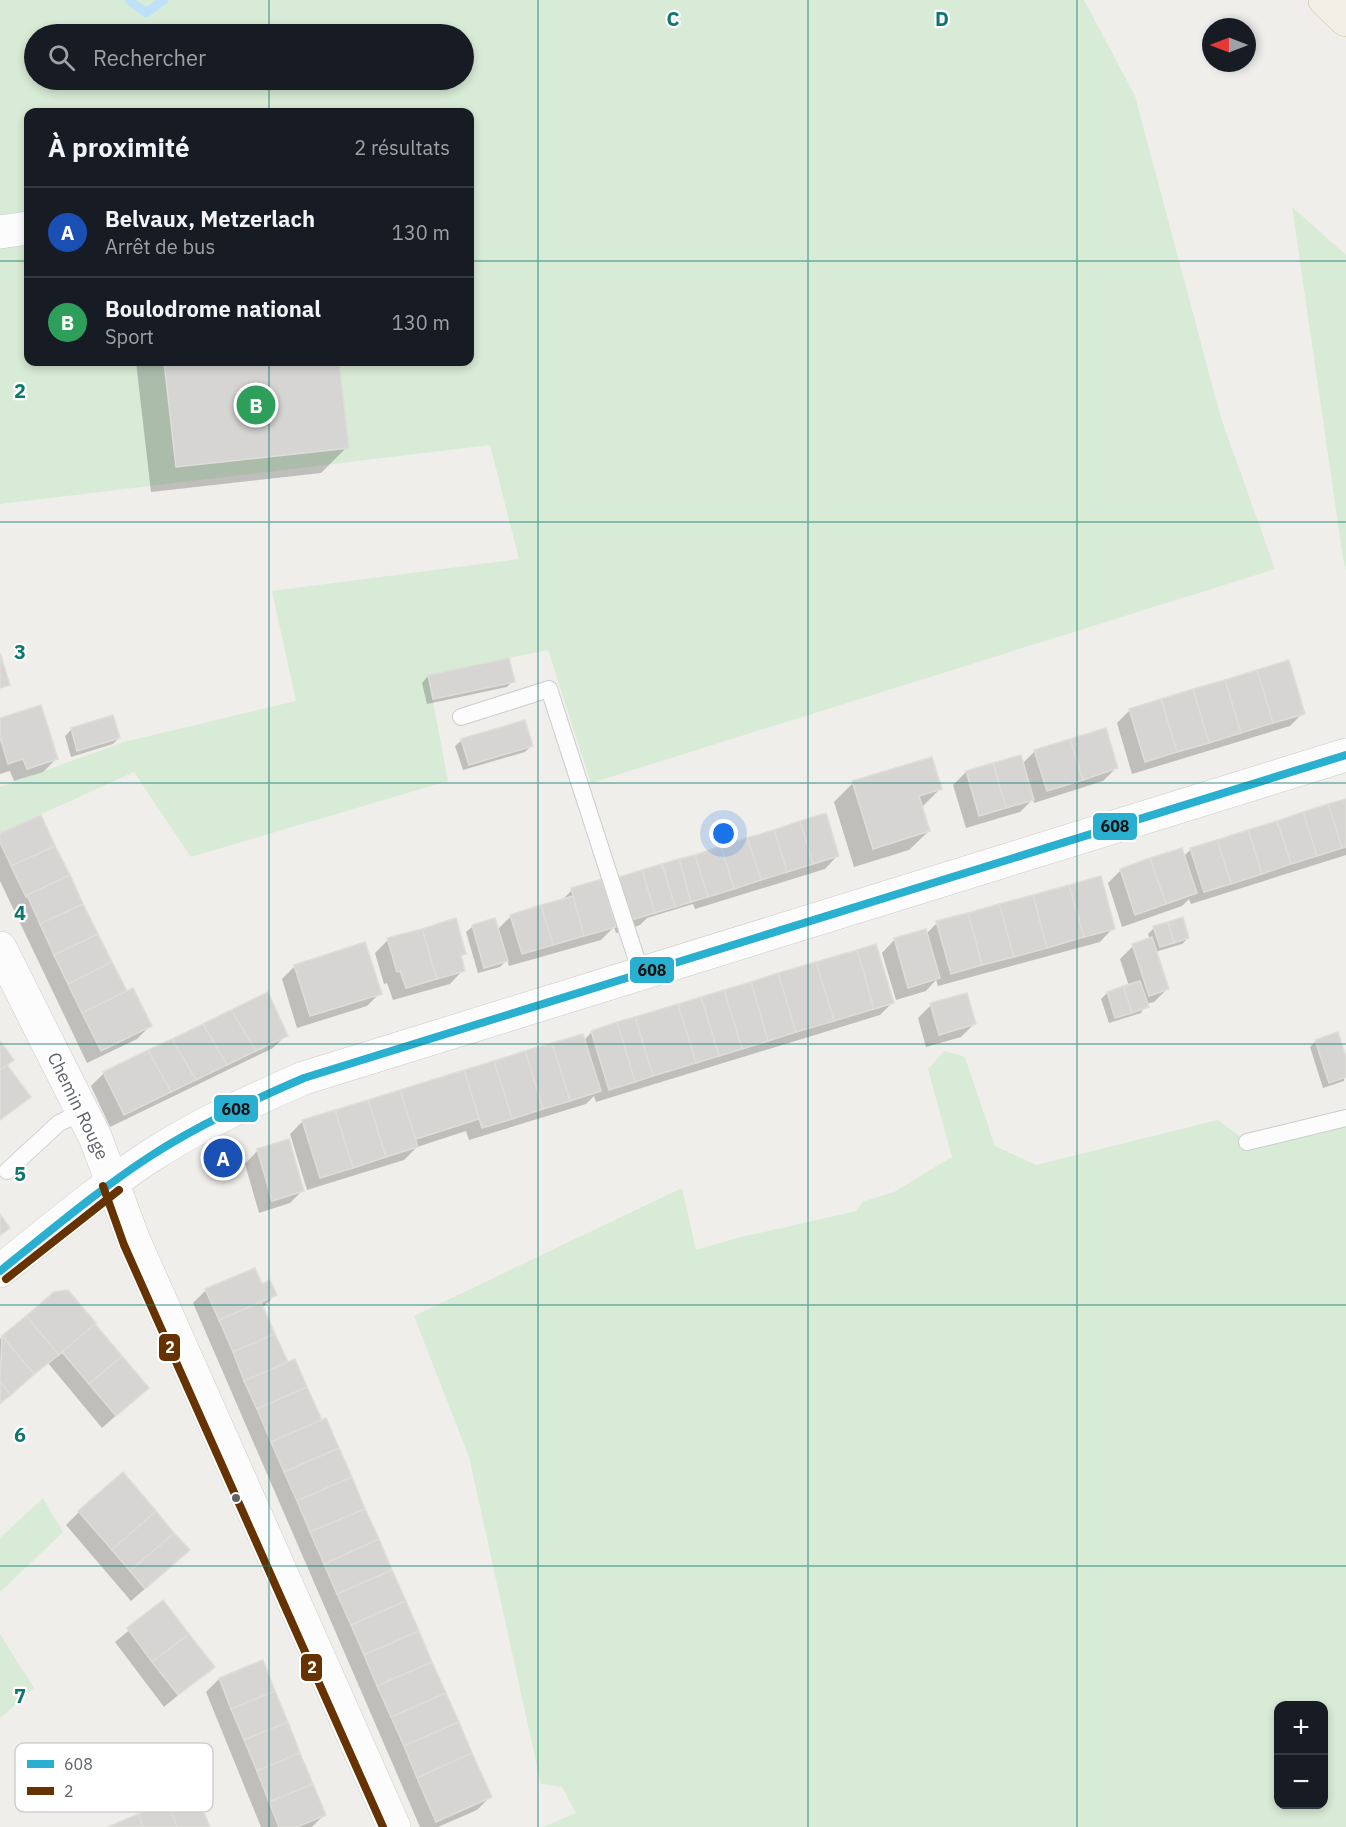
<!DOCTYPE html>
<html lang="fr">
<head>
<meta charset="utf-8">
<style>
  body { margin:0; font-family:"IBM Plex Sans",sans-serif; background:#20242c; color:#f1f3f6 }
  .controls { position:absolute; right:18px; bottom:18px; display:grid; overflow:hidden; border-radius:12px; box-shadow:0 3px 9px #0003 }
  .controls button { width:54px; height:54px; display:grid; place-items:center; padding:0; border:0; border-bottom:2px solid #363941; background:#171b24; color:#f1f3f6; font:30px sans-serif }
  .compass { position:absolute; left:1202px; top:18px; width:54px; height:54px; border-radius:50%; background:#171b24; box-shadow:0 3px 9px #0003; rotate:270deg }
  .you { position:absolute; left:724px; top:834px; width:21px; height:21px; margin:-15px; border:4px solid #fff; border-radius:50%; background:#1a73e8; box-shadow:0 0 0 9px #1a73e833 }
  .badge { display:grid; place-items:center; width:39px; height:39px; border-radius:50%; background:#919496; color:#fff; font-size:20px; font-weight:700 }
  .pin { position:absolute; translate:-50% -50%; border:3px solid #fff; box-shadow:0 2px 6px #0006 }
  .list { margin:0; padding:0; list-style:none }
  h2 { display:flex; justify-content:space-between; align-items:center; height:78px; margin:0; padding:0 24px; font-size:26px }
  h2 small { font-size:20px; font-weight:400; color:#9ea1a6 }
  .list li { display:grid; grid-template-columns:39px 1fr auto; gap:18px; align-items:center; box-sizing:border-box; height:90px; padding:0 24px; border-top:2px solid #363941 }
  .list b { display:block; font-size:22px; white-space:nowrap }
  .list p { margin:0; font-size:20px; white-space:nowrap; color:#9ea1a6 }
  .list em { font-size:20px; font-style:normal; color:#9ea1a6 }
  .icon { flex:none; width:33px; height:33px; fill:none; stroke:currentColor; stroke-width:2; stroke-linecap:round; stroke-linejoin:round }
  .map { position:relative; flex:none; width:1346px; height:1827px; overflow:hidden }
  .search { position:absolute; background:#171b24; box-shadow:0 3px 9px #0003; left:24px; top:24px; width:450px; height:66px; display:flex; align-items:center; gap:15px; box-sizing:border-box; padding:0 21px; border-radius:33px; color:#9ea1a6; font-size:22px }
  .panel { position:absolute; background:#171b24; box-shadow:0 3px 9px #0003; left:24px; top:108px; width:450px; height:258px; border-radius:12px }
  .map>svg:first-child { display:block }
  .green { fill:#d8ebd6; fill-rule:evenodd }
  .shadow { fill:#0003 }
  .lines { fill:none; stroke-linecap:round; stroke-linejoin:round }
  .stream { stroke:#bfe0f9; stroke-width:9 }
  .building { fill:#d6d5d3; stroke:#deddd9; stroke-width:1.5 }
  .service-casing { stroke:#cbcccc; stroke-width:18 }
  .minor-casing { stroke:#cbcccc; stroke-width:34 }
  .secondary-casing { stroke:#cacacb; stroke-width:34 }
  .trunk-casing { stroke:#c8b996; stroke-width:34 }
  .service { stroke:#fdfcfc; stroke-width:16 }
  .minor { stroke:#fdfcfc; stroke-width:33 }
  .secondary { stroke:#fdfcfc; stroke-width:33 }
  .trunk { stroke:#f2f0e6; stroke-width:33 }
  .bus-1-casing { stroke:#fff; stroke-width:12 }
  .bus-2-casing { stroke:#fff; stroke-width:12 }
  .bus-1 { stroke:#29afcf; stroke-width:8 }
  .bus-2 { stroke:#630; stroke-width:8 }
  .grid { fill:none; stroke:#0f766e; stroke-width:1.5; stroke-opacity:0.55 }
  .bus-dot { fill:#5f6368; stroke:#fff; stroke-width:2 }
  .labels { text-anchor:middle; stroke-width:4.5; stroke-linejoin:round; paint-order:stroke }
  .street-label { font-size:18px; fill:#5f6368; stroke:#fff }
  .key { fill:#fff; stroke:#cfd0d2; stroke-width:1.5 }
  .key-label { font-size:16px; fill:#5f6368 }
  .grid-label { font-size:20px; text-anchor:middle; font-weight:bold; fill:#0f766e; stroke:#fff; stroke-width:4.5; stroke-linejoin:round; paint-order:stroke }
  .line-badge { stroke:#fff; stroke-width:2 }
  .badge-label { font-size:16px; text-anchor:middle; font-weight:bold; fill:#fff }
  .pale-badge-label { font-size:16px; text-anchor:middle; font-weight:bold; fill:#111 }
</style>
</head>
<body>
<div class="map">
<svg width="1346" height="1827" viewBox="0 0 1346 1827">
  <rect width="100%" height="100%" fill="#efeeea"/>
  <!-- green -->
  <g class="green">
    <path d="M0 0H1084L1135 96 1221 418 1275 569 591 783 548 650 428 675 448 781 191 857 134 772 0 833V787L124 742 296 701 272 591 519 559 490 445 0 504ZM34 34H464V80H34ZM28 112H470V362H28Z"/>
    <polygon points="1292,207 1346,255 1346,570 1343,558"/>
    <path d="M944 1051 965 1057 995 1146 1036 1165 1218 1120 1247 1142 1346 1118V1827H543L576 1813 562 1787 541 1784 469 1457 414 1316 682 1188 696 1250 737 1238 857 1211 862 1202 894 1192 952 1157 928 1069ZM1278 1706H1324V1804H1278Z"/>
    <polygon points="43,1498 63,1532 0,1592 0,1538"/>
    <polygon points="0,1634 34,1688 0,1718"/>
  </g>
  <!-- shadow -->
  <g class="shadow">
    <polygon points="136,362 337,362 347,447 321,473 151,492"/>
    <polygon points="428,676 513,681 507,687 427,704 422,683"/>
    <polygon points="1130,710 1303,713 1290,726 1132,774 1117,723"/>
    <polygon points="0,720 56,759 43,772 14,781 10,771 0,774"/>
    <polygon points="71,730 119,738 113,744 71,757 65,736"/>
    <polygon points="462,740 531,746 525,752 463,770 455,746"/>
    <polygon points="1035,751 1116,768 1103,781 1034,803 1033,799 1020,812 966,828 953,785 966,772 1022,764"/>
    <polygon points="853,783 940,789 922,807 929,831 909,850 854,867 834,802"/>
    <polygon points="1346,800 1346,855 1191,904 1189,899 1182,906 1122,927 1108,883 1121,870 1183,857 1191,849"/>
    <polygon points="0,835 150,1026 137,1039 87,1063 0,881"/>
    <polygon points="838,855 825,869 695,909 693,904 647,918 640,925 616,933 614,927 601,940 509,966 507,960 500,967 478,973 466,932 473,926 497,930 511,916 560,902 572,890 604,892 617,880"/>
    <polygon points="937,923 1113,928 1100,942 938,986 936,980 926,991 896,1000 882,953 895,939 926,934"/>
    <polygon points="1154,928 1188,938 1182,944 1155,952 1167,989 1154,1002 1146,1004 1141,1013 1109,1023 1101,999 1107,993 1129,986 1120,959 1133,946 1150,940 1148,934"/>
    <polygon points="388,940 465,953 460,958 463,970 450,984 393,1000 387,983 384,984 375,953"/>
    <polygon points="295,966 380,993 367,1006 297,1028 282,979"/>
    <polygon points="893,1002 880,1015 596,1102 594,1096 586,1104 469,1140 466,1131 417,1147 404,1160 307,1190 290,1134 303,1121 582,1036 583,1041 592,1032"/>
    <polygon points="931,1005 974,1024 961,1037 926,1047 918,1018"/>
    <polygon points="286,1035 273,1048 110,1127 91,1086 104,1073"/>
    <polygon points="1316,1041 1346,1062 1344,1081 1323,1088 1310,1047"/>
    <polygon points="258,1150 303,1190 290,1203 259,1213 245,1164"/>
    <polygon points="261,1286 275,1295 262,1308 273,1335 490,1797 477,1810 438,1827 420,1827 193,1303 206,1290"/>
    <polygon points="67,1291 147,1388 102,1428 48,1363 0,1404 0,1339 55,1294"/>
    <polygon points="79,1512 175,1563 131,1601 66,1525"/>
    <polygon points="163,1602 213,1666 164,1707 115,1642"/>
    <polygon points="262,1662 324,1815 312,1827 261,1827 206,1692 219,1679"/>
  </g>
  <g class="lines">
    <!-- stream -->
    <polyline class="stream" points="129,0 146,13 164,0"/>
  </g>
  <!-- building -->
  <g class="building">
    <polygon points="164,362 339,362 349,448 176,467"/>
    <polygon points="0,653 10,685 0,688"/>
    <polygon points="509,658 515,682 433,699 428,675"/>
    <polygon points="1289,660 1305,714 1273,723 1257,670"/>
    <polygon points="1257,670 1273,723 1241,733 1225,680"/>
    <polygon points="1225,680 1241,733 1209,743 1193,689"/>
    <polygon points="1193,689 1209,743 1177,752 1161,699"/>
    <polygon points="1161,699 1177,752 1145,762 1129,709"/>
    <polygon points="41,705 58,759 27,769 23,759 8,764 0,737 0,718"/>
    <polygon points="113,715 120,738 77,751 71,728"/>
    <polygon points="525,720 533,746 469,765 461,739"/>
    <polygon points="1106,728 1118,768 1083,780 1070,739"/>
    <polygon points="1070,739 1083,780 1047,791 1034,750"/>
    <polygon points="1021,755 1034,800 1006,808 993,763"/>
    <polygon points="932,757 942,789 919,796 930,831 873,849 852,781"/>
    <polygon points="993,763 1006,808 979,816 966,771"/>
    <polygon points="1346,799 1346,847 1342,848 1328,804"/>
    <polygon points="1328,804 1342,848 1317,856 1303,812"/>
    <polygon points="1303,812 1317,856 1291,864 1277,821"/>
    <polygon points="826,813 839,856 813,864 800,821"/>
    <polygon points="41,815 55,846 11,866 0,842 0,833"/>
    <polygon points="800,821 813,864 787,872 774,830"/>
    <polygon points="1277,821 1291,864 1262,874 1248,830"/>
    <polygon points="774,830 787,872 761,880 747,838"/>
    <polygon points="1248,830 1262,874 1231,884 1217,840"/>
    <polygon points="747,838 761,880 734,889 721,846"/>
    <polygon points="1217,840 1231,884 1204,892 1190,848"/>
    <polygon points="55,846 70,875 26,897 11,866"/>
    <polygon points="721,846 734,889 708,897 695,855"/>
    <polygon points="1182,848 1197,893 1166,904 1150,858"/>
    <polygon points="695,855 708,897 691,902 679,859"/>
    <polygon points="1150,858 1166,904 1135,915 1120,869"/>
    <polygon points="679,859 691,902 675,907 662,864"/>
    <polygon points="662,864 675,907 655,913 642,870"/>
    <polygon points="642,870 655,913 628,921 616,878"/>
    <polygon points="70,875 83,904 40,924 27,895"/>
    <polygon points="1101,876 1115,929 1084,937 1069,885"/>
    <polygon points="602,879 616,927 584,936 571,888"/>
    <polygon points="1069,885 1084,937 1047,948 1033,895"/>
    <polygon points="1033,895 1047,948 1014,957 999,904"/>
    <polygon points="573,896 584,936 553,945 541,905"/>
    <polygon points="83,904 98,934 54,955 40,924"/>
    <polygon points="999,904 1014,957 982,965 968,913"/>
    <polygon points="541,905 553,945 522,954 510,915"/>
    <polygon points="968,913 982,965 951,974 936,921"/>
    <polygon points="1183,917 1189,938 1174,943 1168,922"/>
    <polygon points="456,918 466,954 461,955 465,971 437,979 422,929"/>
    <polygon points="495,918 508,961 484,968 472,925"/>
    <polygon points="1168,922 1174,943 1160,947 1153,926"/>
    <polygon points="422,929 437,979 406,988 400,971 397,972 387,938"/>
    <polygon points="926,929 940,978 908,988 894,938"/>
    <polygon points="98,934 112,962 68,984 54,955"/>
    <polygon points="1152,937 1169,989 1149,996 1132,944"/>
    <polygon points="365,942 382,994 310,1016 294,965"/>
    <polygon points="876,944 894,1003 874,1009 857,950"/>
    <polygon points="857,950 874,1009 834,1021 816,962"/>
    <polygon points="112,962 127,991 82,1013 68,984"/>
    <polygon points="816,962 834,1021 796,1032 778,973"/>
    <polygon points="778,973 796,1032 768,1041 751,982"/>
    <polygon points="1140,981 1149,1007 1132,1013 1123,986"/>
    <polygon points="751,982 768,1041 742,1049 724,990"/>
    <polygon points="1123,986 1132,1013 1115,1018 1107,992"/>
    <polygon points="133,988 152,1026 101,1051 82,1013"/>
    <polygon points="724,990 742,1049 719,1056 701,997"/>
    <polygon points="268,992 288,1036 256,1051 231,1010"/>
    <polygon points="967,993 976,1024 939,1035 930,1003"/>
    <polygon points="701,997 719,1056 696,1063 678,1004"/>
    <polygon points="678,1004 696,1063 653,1076 635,1017"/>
    <polygon points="231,1010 256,1051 227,1065 203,1024"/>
    <polygon points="635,1017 653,1076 635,1082 617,1022"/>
    <polygon points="617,1022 635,1082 609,1090 591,1031"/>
    <polygon points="203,1024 227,1065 196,1080 172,1039"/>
    <polygon points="1338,1032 1346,1057 1346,1077 1329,1083 1315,1040"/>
    <polygon points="583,1034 601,1091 570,1101 552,1043"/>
    <polygon points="172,1039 196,1080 171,1092 148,1050"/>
    <polygon points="0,1041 14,1060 0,1070"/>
    <polygon points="552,1043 570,1101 543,1109 525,1051"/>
    <polygon points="148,1050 171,1092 124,1115 103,1072"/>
    <polygon points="525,1051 543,1109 512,1119 494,1061"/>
    <polygon points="494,1061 512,1119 482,1128 464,1070"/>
    <polygon points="7,1065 31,1097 0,1120 0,1070"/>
    <polygon points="464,1070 479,1119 416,1139 400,1090"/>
    <polygon points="400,1090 418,1147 386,1157 368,1100"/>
    <polygon points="368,1100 386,1157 353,1168 335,1110"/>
    <polygon points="335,1110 353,1168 320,1178 302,1120"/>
    <polygon points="289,1139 304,1191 272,1201 257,1149"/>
    <polygon points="0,1214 10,1228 0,1235"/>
    <polygon points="255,1268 262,1284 270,1280 277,1295 219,1320 205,1289"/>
    <polygon points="68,1290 96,1323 59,1355 26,1316 54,1292"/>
    <polygon points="261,1302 275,1334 233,1352 219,1320"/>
    <polygon points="26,1316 59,1355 34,1374 2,1336"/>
    <polygon points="95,1324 122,1356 89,1384 62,1352"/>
    <polygon points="275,1334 288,1362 244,1381 233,1352"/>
    <polygon points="2,1336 34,1374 11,1395 0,1382"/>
    <polygon points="122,1356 149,1388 116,1416 89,1384"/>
    <polygon points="295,1359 307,1387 257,1409 244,1381"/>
    <polygon points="0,1382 11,1395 0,1403"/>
    <polygon points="307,1387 322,1420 271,1442 257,1409"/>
    <polygon points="326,1418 339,1448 284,1472 271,1442"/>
    <polygon points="339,1448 352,1477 297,1501 284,1472"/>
    <polygon points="123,1472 156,1511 112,1550 78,1511"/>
    <polygon points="352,1477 365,1509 310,1532 297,1501"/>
    <polygon points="365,1509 379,1539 324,1564 310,1532"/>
    <polygon points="156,1511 174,1533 130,1571 112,1550"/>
    <polygon points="174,1533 190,1550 145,1589 130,1571"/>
    <polygon points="379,1539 392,1570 337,1594 324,1564"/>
    <polygon points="392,1570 406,1601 351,1625 337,1594"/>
    <polygon points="163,1600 189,1634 152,1662 127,1628"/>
    <polygon points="406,1601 419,1631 364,1655 351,1625"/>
    <polygon points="419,1631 432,1662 377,1686 364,1655"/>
    <polygon points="189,1634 215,1667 178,1695 152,1662"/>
    <polygon points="263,1660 275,1691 231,1709 219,1678"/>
    <polygon points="432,1662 446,1693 391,1717 377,1686"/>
    <polygon points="275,1691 288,1722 244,1740 231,1709"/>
    <polygon points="446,1693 459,1722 404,1746 391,1717"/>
    <polygon points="288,1722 300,1753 257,1771 244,1740"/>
    <polygon points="459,1722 472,1753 417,1778 404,1746"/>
    <polygon points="300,1753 313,1784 269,1802 257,1771"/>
    <polygon points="472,1753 492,1797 436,1822 417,1778"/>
    <polygon points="313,1784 326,1815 297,1827 279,1827 269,1802"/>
    <polygon points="195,1791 210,1827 177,1827 168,1803"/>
    <polygon points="168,1803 177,1827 143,1827 138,1814"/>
    <polygon points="138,1814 143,1827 108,1827"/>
  </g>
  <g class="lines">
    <!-- service casing -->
    <g class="service-casing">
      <g id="service">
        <polyline points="461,717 549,689 641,973"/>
        <polyline points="1247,1142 1346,1118"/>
        <polyline points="7,1171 59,1123 82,1112"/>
      </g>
    </g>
    <!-- minor casing -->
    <g class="minor-casing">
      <g id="minor">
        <polyline points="0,232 28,228"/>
        <polyline points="0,948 96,1139 134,1241 394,1827"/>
      </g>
    </g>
    <!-- secondary casing -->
    <g class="secondary-casing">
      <path id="secondary" d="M0 1271C49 1232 97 1191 149 1157 198 1125 251 1101 304 1078L1346 755"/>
    </g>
    <!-- trunk casing -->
    <g class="trunk-casing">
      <polyline id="trunk" points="1325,0 1346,20"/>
    </g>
    <!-- service -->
    <use href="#service" class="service"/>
    <!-- minor -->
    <use href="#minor" class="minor"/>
    <!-- secondary -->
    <use href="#secondary" class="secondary"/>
    <!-- trunk -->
    <use href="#trunk" class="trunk"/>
    <!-- bus-1 casing -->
    <g class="bus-1-casing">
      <path id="bus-1" d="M0 1271C49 1232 97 1191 149 1157 198 1125 251 1101 304 1078L1346 755"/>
    </g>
    <!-- bus-2 casing -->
    <g class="bus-2-casing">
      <g id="bus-2">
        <polyline points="103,1186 124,1245 383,1827"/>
        <polyline points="6,1279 119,1190"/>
      </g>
    </g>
    <!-- bus-1 -->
    <use href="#bus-1" class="bus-1"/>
    <!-- bus-2 -->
    <use href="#bus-2" class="bus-2"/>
  </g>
  <!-- grid -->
  <path class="grid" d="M269 0V34M538 0V1827M808 0V1827M1077 0V1827M269 80V112M0 261H28M470 261H1346M269 362V1827M0 522H1346M0 783H1346M0 1044H1346M0 1305H1346M0 1566H1346"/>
  <!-- markers -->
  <circle class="bus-dot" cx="236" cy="1498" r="5"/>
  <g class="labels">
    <!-- street labels -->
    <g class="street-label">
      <text transform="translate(78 1106) rotate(64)" y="6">Chemin Rouge</text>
    </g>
  </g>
  <!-- legend -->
  <rect x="15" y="1743" width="198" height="69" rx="9" class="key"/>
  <rect x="27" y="1760" width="27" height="8" fill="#29afcf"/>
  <rect x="27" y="1787" width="27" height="8" fill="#630"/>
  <g class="key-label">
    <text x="64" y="1770">608</text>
    <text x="64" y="1797">2</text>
  </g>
  <g class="grid-label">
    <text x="673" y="26">C</text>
    <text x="942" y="26">D</text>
    <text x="20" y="398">2</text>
    <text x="20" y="659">3</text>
    <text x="20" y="920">4</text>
    <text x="20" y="1181">5</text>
    <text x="20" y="1442">6</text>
    <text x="20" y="1703">7</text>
  </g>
  <g class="line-badge">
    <rect x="1092" y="812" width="46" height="29" rx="6" fill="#29afcf"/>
    <rect x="629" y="956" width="46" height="28" rx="6" fill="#29afcf"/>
    <rect x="213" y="1094" width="46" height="29" rx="6" fill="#29afcf"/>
    <rect x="158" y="1333" width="23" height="29" rx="6" fill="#630"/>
    <rect x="300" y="1653" width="23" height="29" rx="6" fill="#630"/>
  </g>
  <g class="badge-label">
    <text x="170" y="1353">2</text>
    <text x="312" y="1673">2</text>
  </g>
  <g class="pale-badge-label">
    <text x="1115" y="832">608</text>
    <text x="652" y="976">608</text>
    <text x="236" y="1115">608</text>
  </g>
</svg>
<div class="controls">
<button>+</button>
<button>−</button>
</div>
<svg class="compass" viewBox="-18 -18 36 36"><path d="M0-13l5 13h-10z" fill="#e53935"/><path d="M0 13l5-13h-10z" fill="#9ea1a6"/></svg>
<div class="you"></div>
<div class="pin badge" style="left:223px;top:1158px;background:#1a4fb4">A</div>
<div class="pin badge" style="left:256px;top:405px;background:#2e9e5b">B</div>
<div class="search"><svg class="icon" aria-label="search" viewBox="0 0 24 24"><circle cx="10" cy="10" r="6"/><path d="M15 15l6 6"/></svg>Rechercher</div>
<section class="panel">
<h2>À proximité<small>2 résultats</small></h2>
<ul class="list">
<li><span class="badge" style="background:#1a4fb4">A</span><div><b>Belvaux, Metzerlach</b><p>Arrêt de bus</p></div><em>130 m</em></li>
<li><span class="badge" style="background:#2e9e5b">B</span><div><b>Boulodrome national</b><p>Sport</p></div><em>130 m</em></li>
</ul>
</section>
</div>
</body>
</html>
